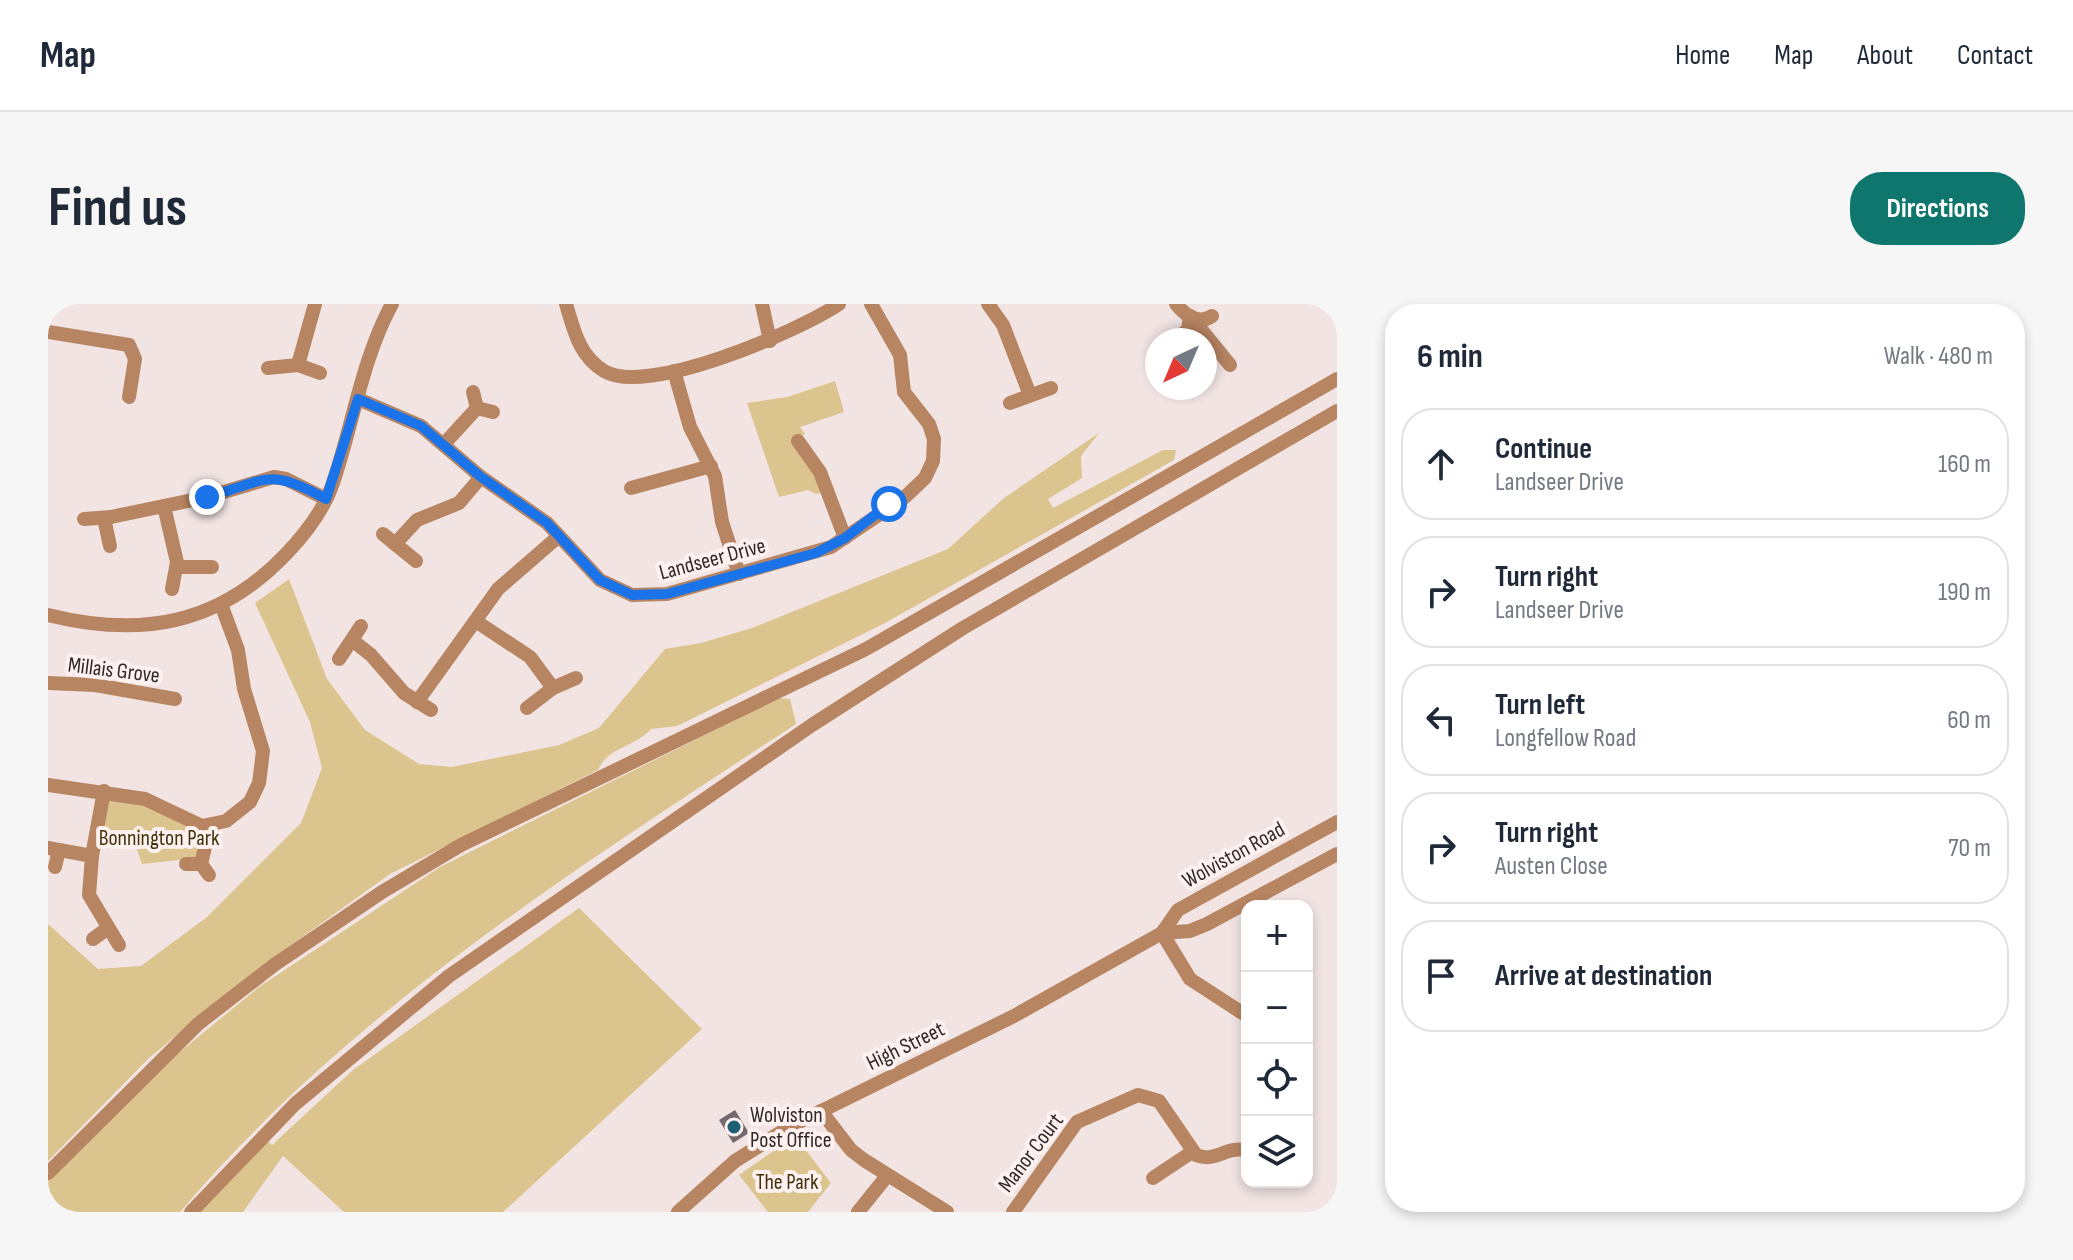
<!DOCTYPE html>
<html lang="en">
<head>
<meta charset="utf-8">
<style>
  body { margin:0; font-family:"Sofia Sans Condensed",sans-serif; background:#f6f6f7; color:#1f2937 }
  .controls { position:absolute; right:24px; bottom:24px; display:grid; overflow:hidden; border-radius:16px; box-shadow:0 4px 12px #0003 }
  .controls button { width:72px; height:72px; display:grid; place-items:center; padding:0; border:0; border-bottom:2px solid #e0e1e3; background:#fff; color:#1f2937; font:40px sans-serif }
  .compass { position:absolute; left:1097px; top:24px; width:72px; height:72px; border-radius:50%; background:#fff; box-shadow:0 4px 12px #0003; rotate:224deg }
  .stop { position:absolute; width:24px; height:24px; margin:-18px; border:6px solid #1a73e8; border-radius:50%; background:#fff }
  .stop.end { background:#1a73e8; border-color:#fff; box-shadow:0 2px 8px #0008 }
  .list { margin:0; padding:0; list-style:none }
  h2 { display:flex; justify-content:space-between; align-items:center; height:104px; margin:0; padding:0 32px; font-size:34px }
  h2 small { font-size:26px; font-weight:400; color:#747a83 }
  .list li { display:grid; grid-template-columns:52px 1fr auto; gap:24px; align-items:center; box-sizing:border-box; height:112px; margin:0 16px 16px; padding:0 16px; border:2px solid #e0e1e3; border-radius:32px }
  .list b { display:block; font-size:30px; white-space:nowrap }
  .list p { margin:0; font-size:26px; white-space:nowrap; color:#747a83 }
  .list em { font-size:26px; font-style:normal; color:#747a83 }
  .icon { flex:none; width:44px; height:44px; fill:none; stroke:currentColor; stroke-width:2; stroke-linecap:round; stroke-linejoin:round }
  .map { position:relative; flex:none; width:1289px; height:908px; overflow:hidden; border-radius:32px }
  header { display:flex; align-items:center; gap:48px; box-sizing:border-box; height:112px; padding:0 40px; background:#fff; border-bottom:2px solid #e0e1e3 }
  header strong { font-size:38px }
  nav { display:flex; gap:44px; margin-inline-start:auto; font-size:28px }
  .intro { display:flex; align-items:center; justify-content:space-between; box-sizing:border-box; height:192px; padding:0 48px }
  h1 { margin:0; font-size:56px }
  .button { padding:20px 36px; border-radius:32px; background:#0f766e; color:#fff; font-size:28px; font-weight:700 }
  main { display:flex; gap:48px; padding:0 48px }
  aside { flex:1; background:#fff; border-radius:32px; box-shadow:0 4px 12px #0003 }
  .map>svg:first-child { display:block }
  .green { fill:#dcc48f }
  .building { fill:#746a6e }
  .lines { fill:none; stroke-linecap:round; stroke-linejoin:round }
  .minor { stroke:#b88563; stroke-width:14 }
  .route { stroke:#1a73e8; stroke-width:10 }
  .poi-dot { fill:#1d5f73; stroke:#fff1f0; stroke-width:3 }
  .labels { text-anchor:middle; stroke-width:8; stroke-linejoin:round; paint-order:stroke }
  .street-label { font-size:22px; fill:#2f2a29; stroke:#fff1f0 }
  .park-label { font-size:22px; fill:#41320b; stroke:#fff1f0 }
  .poi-label { font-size:22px; fill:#2f2a29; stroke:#fff1f0; text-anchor:start }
</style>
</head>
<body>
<header>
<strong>Map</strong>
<nav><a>Home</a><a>Map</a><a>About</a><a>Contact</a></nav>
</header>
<div class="intro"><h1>Find us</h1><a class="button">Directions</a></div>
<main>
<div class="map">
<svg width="1289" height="908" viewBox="0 0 1289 908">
  <rect width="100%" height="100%" fill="#f1e4e3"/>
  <!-- green -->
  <g class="green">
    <polygon points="787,77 796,108 752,123 757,130 747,136 777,188 768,190 760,186 731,193 699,99 739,93"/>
    <path d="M1051 129 1033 152 1034 174 1000 195 1005 204 1115 146H1128L1126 156 837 319 629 422 603 425C587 443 560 443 550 466L342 570 203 670 101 754 0 857V620L50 665 93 662 159 613 253 519 274 464 262 418 207 299 241 275 279 375 317 426 371 460 404 463 511 441 551 424 617 345 653 339 704 324 900 245 956 194Z"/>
    <path d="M731 394 742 395 748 420C529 564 303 706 132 908H8L0 902V876L94 779 211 683 392 563Z"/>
    <polygon points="61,493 93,498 154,526 156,533 149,554 94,560 88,543 53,536"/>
    <polygon points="531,604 654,725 455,908 296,908 235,852 195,908 150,908 218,835 224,841 305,766"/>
    <polygon points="747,832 783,879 760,908 720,908 691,871"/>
  </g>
  <!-- building -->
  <polygon class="building" points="687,806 701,829 685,839 671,816"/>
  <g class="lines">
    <!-- minor -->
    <g class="minor">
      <path d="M518 0C526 26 531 52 556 67 599 93 751 27 791 0"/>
      <polyline points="714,0 722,37"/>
      <polyline points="940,0 955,21 982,91"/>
      <path d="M1128 0C1137 11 1150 21 1164 12"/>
      <polyline points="1142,12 1182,61"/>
      <polyline points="0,28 81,41 87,55 81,93"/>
      <polyline points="1134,30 1140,26 1142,12"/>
      <polyline points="250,61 267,0"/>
      <polyline points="220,64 250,61 272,69"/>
      <polyline points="626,67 642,123 667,172 674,218 691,270"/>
      <polyline points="425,88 429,104 445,108"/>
      <polyline points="310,95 373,122 433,173 499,219 552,276 584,291 619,290 783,243 857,193 877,174 885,157 886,135 881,120 856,88 852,51 823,0"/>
      <polyline points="962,99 1003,84"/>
      <polyline points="750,137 772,168 797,234"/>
      <polyline points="396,140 429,104"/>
      <polyline points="583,184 663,162"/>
      <polyline points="116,202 129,258 124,285"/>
      <polyline points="56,214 62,242"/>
      <polyline points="36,215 63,213 159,193 226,173 238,175 278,195"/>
      <polyline points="335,230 368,257"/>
      <polyline points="347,240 369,216 411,199 433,173"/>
      <polyline points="129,263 164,263"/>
      <path d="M0 311C93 334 171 321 239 249 258 229 276 206 285 179 305 120 314 55 344 0"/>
      <polyline points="429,318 482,353 505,384"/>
      <polyline points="304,336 323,351 356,389 383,406"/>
      <polyline points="291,355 313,322"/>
      <polyline points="0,379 47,381 127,395"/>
      <polyline points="369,398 450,285 511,232"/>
      <polyline points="479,404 505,384 528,374"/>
      <polyline points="0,481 97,495 154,522 178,517 202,498 211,479 215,447 196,385 190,346 173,300"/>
      <polyline points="56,487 44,552 41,591 71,641"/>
      <polyline points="0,544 44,552"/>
      <polyline points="138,560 153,560 161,571"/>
      <polyline points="153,560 162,522"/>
      <polyline points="7,563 11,546"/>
      <polyline points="1114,629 1130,606 1289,518"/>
      <polyline points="1114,629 1142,675 1199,712"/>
      <polyline points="45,635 60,624"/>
      <polyline points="773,807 803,846 816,856 899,908"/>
      <polyline points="0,869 150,720 226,661 334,588 413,541 818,345 1289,75"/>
      <polyline points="1105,874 1144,848"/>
      <polyline points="143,908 247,800 401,672 764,421 915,324 1289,107"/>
      <polyline points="630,908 687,857 743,822 966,712 1114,629 1142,627 1159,620 1289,550"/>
      <polyline points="810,908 839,872"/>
      <path d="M965 908 1029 818 1090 791 1111 797 1148 851C1168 859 1178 842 1196 846"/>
    </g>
  </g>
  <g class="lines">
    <!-- route -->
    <path class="route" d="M159 193C219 177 219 162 278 195L310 95 373 122 433 173 499 219 552 276 584 291 619 290 768 249 797 234 841 200"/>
  </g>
  <!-- markers -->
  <circle class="poi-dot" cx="686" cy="823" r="8"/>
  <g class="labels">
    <!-- street labels -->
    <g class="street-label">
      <text transform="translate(664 254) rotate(-15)" y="8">Landseer Drive</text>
      <text transform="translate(66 365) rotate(7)" y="8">Millais Grove</text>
      <text transform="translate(1185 550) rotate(-29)" y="8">Wolviston Road</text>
      <text transform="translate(857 741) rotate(-26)" y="8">High Street</text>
      <text transform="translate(982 848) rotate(-53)" y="8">Manor Court</text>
    </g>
    <!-- park labels -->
    <g class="park-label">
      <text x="111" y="541">Bonnington Park</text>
      <text x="739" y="885">The Park</text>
    </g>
    <!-- poi labels -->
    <g class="poi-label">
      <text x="702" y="818">Wolviston<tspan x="702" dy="25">Post Office</tspan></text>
    </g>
  </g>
</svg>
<div class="controls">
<button>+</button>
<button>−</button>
<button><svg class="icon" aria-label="locate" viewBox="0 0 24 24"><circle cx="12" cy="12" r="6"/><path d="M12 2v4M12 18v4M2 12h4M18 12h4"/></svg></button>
<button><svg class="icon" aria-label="layers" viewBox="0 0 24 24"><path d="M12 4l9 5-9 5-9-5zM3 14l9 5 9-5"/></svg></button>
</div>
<svg class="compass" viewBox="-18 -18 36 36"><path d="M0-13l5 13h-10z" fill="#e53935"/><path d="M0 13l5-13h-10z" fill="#747a83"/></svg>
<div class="stop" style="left:841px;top:200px"></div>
<div class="stop end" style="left:159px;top:193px"></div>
</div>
<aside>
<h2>6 min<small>Walk · 480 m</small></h2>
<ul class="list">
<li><svg class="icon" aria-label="ahead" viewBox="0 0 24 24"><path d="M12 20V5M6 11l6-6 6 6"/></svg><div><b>Continue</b><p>Landseer Drive</p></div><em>160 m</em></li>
<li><svg class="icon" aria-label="right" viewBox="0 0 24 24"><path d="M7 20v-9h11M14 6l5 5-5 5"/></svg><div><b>Turn right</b><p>Landseer Drive</p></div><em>190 m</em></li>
<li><svg class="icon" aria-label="left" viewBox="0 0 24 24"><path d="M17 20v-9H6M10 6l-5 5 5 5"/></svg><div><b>Turn left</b><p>Longfellow Road</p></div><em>60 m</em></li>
<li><svg class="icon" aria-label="right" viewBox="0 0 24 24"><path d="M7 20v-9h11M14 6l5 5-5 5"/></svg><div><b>Turn right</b><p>Austen Close</p></div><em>70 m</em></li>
<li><svg class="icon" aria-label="arrive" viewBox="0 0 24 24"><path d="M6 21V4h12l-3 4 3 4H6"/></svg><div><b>Arrive at destination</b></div></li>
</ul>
</aside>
</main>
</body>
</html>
